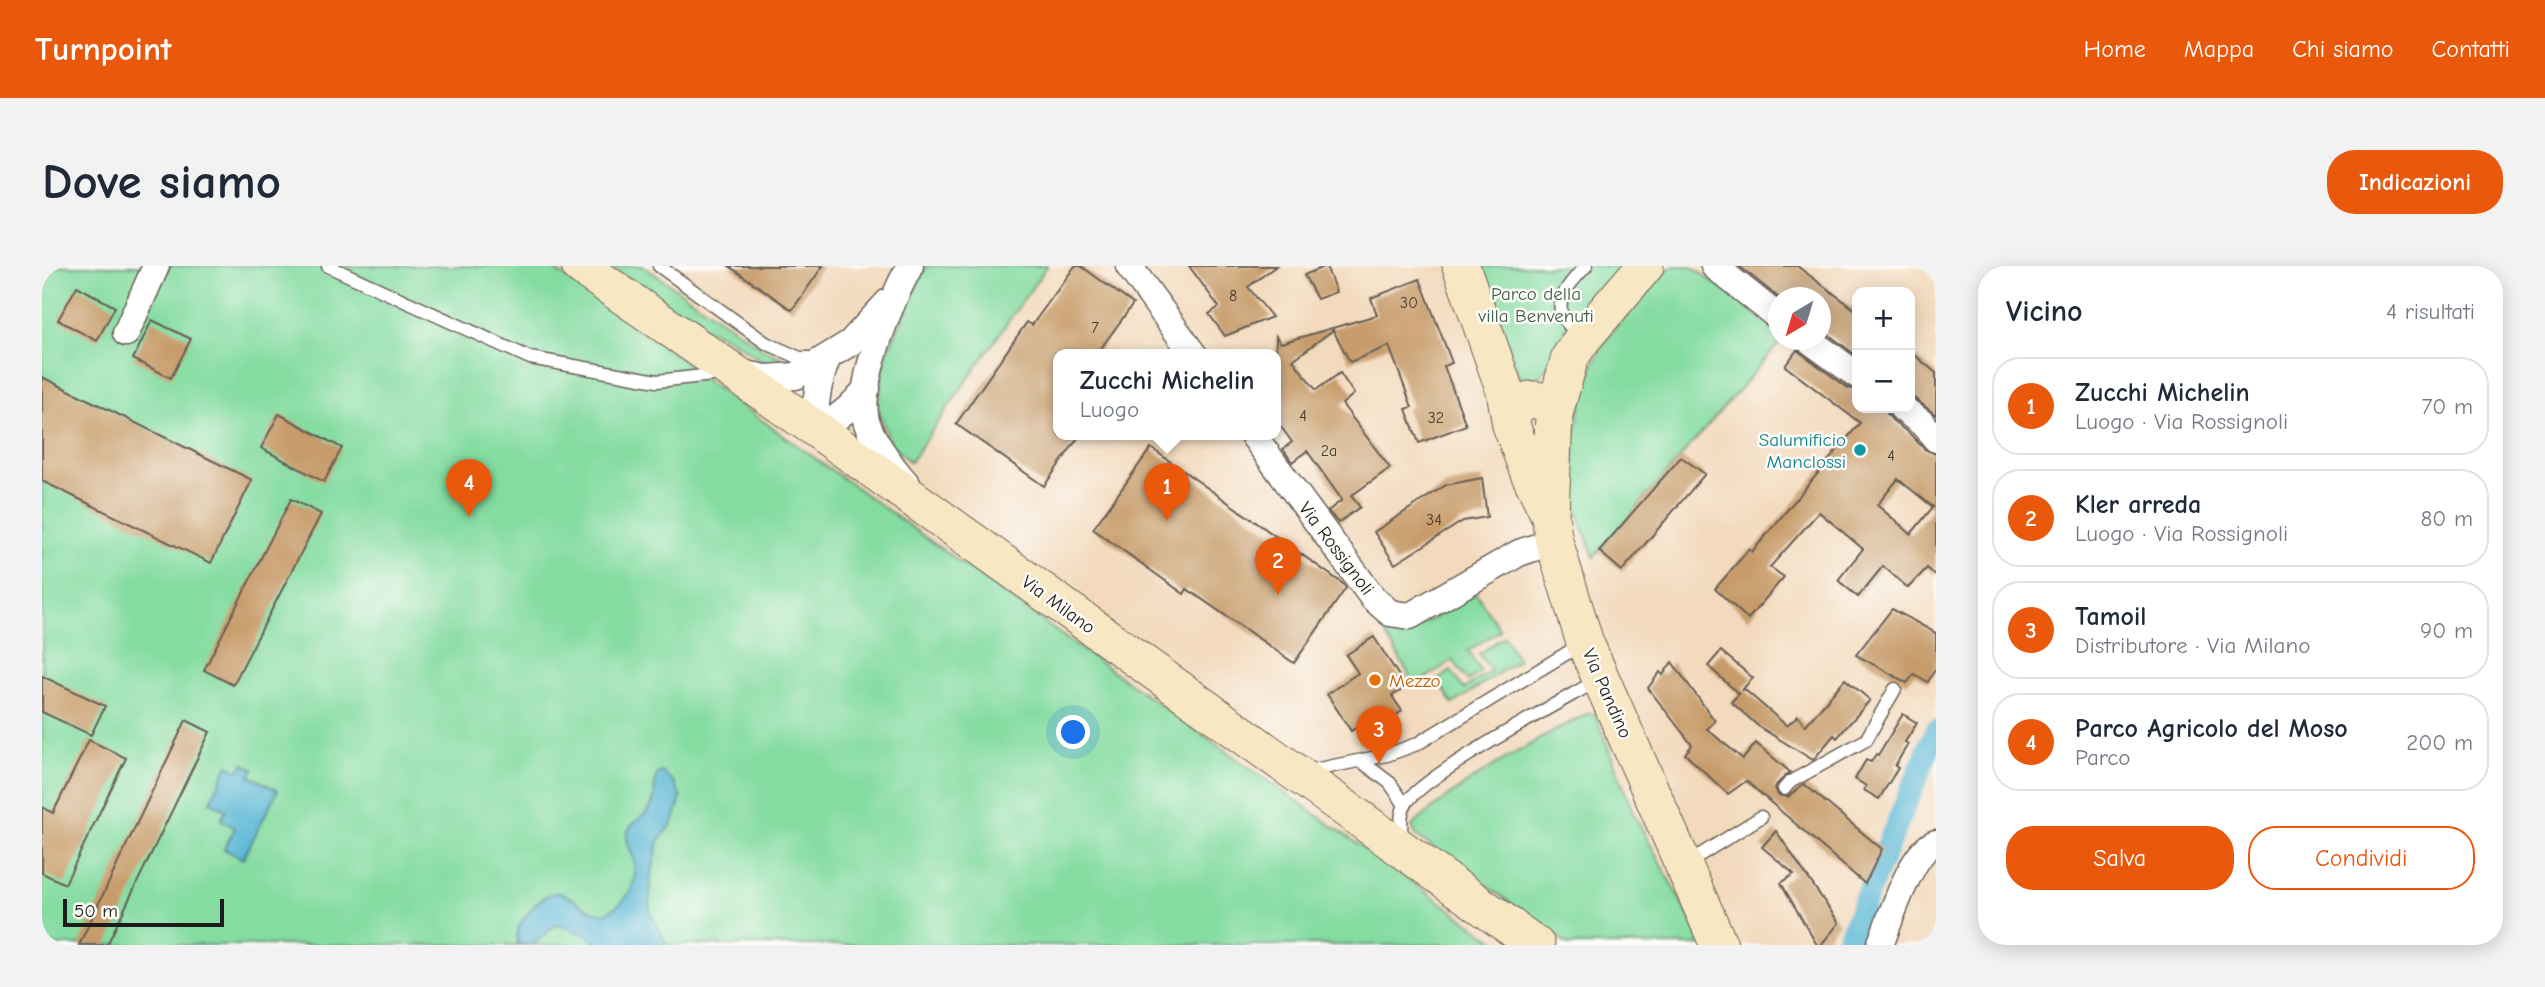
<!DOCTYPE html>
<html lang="it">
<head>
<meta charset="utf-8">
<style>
  body { margin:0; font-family:"Comic Neue",sans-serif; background:#f2f2f3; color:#1f2937 }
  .controls { position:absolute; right:21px; top:21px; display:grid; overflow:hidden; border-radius:14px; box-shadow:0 4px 18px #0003 }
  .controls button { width:63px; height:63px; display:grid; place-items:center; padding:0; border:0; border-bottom:2px solid #e0e1e3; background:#fff; color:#1f2937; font:35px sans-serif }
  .compass { position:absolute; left:1726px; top:21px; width:63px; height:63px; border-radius:50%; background:#fff; box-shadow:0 4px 18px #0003; rotate:218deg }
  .scale { position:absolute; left:21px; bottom:18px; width:161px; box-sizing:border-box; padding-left:7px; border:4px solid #1c1c1c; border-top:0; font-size:19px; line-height:24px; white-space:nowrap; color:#1c1c1c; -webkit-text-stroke:5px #fdfcf7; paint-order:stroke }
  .you { position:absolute; left:1032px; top:467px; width:24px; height:24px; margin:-18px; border:5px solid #fff; border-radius:50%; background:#1a73e8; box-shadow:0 0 0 10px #1a73e833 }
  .badge { display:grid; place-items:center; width:46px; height:46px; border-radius:50%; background:#ea580c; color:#fff; font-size:23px; font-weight:700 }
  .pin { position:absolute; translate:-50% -58px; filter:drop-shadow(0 2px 4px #0008) }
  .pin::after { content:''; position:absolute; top:37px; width:24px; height:21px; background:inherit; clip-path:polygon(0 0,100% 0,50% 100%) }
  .popup { position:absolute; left:1011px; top:83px; width:228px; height:91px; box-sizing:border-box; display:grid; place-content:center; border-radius:14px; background:#fff; filter:drop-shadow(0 2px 5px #0005); font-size:23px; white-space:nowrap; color:#747a83 }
  .popup b { font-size:26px; color:#1f2937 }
  .popup::after { content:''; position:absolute; left:50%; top:100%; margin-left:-14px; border:14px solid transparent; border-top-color:#fff }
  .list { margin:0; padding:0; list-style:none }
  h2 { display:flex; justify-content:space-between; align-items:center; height:91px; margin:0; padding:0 28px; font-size:30px }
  h2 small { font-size:23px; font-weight:400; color:#747a83 }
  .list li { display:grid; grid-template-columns:46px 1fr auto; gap:21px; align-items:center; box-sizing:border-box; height:98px; margin:0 14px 14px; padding:0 14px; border:2px solid #e0e1e3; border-radius:28px }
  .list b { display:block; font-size:26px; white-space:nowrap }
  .list p { margin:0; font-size:23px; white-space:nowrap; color:#747a83 }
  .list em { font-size:23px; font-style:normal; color:#747a83 }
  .actions { display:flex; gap:14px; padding:21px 28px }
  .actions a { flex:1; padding:16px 0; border:2px solid #ea580c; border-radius:28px; text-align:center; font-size:24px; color:#ea580c }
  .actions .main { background:#ea580c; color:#fff }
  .map { position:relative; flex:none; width:1894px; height:679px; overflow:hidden; border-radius:28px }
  header { display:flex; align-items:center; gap:42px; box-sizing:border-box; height:98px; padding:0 35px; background:#ea580c; color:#fff }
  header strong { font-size:33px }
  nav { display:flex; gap:38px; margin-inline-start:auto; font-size:24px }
  .intro { display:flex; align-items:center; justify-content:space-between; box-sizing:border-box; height:168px; padding:0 42px }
  h1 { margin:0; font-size:49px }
  .button { padding:18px 32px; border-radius:28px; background:#ea580c; color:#fff; font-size:24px; font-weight:700 }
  main { display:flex; gap:42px; padding:0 42px }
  aside { flex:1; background:#fff; border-radius:28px; box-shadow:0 4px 18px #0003 }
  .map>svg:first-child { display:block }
  .green { fill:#84dca1; stroke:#507c5e; stroke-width:2 }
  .water { fill:#55b5d4; stroke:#386878; stroke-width:2 }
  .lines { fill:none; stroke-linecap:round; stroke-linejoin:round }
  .canal { stroke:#55b5d4; stroke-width:23 }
  .building { fill:#c79c6b; fill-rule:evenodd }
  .lane-casing { stroke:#675e54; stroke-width:15 }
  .street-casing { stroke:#675e54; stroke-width:29 }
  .secondary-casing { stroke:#675e54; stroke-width:39 }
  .lane { stroke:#fff; stroke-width:12 }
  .street { stroke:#fff; stroke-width:26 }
  .secondary { stroke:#f7e8c3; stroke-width:37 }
  .culture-dot { fill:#0f9aa8; stroke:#fdfcf7; stroke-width:2.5 }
  .food-dot { fill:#e8710a; stroke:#fdfcf7; stroke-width:2.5 }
  .labels { text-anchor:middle; stroke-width:5; stroke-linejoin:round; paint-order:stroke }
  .number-label { font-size:16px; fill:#473c30 }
  .park-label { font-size:19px; fill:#405f4b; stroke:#fdfcf7 }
  .culture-label { font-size:19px; fill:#0d838f; stroke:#fdfcf7; text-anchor:end }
  .street-label { font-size:19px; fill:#1c1c1c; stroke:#fdfcf7 }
  .food-label { font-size:19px; fill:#c56008; stroke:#fdfcf7; text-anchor:start }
</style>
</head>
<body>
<header>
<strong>Turnpoint</strong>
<nav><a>Home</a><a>Mappa</a><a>Chi siamo</a><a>Contatti</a></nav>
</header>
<div class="intro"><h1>Dove siamo</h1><a class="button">Indicazioni</a></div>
<main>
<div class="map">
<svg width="1894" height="679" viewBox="0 0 1894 679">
  <rect width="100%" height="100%" fill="#fdfcf7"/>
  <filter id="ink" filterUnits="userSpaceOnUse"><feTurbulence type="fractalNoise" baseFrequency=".0143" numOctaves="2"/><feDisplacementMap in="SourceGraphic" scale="14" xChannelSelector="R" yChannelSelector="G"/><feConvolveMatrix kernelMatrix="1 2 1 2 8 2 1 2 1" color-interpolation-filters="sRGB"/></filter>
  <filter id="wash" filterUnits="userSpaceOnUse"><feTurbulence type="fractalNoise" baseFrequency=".00686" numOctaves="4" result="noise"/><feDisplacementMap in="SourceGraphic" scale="28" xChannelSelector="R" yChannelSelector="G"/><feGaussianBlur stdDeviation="1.57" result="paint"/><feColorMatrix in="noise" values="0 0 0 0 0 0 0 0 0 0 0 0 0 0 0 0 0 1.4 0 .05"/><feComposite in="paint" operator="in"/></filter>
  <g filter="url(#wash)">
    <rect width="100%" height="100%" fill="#f3dabd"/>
    <!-- green -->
    <g class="green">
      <polygon points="0,0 507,0 652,102 655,106 654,107 1025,373 1459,679 0,679"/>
      <polygon points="567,0 601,0 723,84 747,96 744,104 730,101 687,73 655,58"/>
      <polygon points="884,0 1005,0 868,196 849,179 835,139 844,89"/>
      <polygon points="1438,0 1589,0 1547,48 1523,63 1525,74 1491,119 1485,121 1479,115"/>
      <path d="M1629 0H1649L1736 64V74H1740L1552 291C1545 272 1537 254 1533 234 1525 192 1539 114 1562 78 1580 50 1607 25 1629 0Z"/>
      <path d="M1434 327 1458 364 1426 385 1439 406 1426 415 1411 394 1373 419 1342 366C1350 362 1359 367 1369 363 1392 355 1413 339 1434 327Z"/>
      <polygon points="1462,370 1476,394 1411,438 1396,414 1409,405 1422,423 1449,405 1437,388"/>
      <path d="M1547 447 1553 448 1591 546 1662 679H1527L1374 569 1370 560C1422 513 1485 479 1547 447Z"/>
    </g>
    <!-- water -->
    <g class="water">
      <polygon points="201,497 212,503 208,510 236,524 201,593 182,583 193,562 179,554 184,544 168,536 186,499 197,505"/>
      <path d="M620 506 632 516 639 531 632 555 617 575 608 616V646L625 679H556L546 670 515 658 492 678H476C473 665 478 657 486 647 521 604 527 642 562 648 587 636 598 618 591 591 589 584 584 577 585 570 586 558 599 553 606 545 615 535 611 520 615 508Z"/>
    </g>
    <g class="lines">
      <!-- canal -->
      <polyline class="canal" points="1804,679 1894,465"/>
    </g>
    <g id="blocks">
      <!-- building -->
      <g class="building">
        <polygon points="687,0 781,0 750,44"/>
        <polygon points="1033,0 1039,0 1091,38 1054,89 1017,89 1017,169 1038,169 1002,220 914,158 985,56 990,59"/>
        <polygon points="1147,0 1234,0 1206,21 1230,51 1183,70 1167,48 1177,41"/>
        <polygon points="1284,0 1294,26 1275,33 1262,9"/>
        <polygon points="1697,0 1755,0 1815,45 1815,90 1779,63 1779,32 1737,32"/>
        <polygon points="1378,13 1410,97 1402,100 1424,159 1377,177 1364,143 1370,141 1347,80 1308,96 1291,64 1251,94 1274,124 1298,107 1312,128 1300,138 1348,202 1309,230 1318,241 1296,257 1286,245 1300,234 1265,185 1250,196 1241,183 1250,176 1234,154 1234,70 1239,77 1335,49 1329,32"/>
        <polygon points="35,20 73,41 55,75 16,54"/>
        <polygon points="110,54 149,73 129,112 91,93"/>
        <path d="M1755 84 1806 122 1815 124V142H1841L1850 154 1869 169 1882 183 1894 188V310L1885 302 1866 322 1841 300 1816 331 1796 314 1821 283 1777 246 1728 301 1742 311 1706 353 1673 323 1707 283 1710 286 1818 157 1743 100ZM1856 213 1891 241 1869 268 1835 239Z"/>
        <polygon points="1868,85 1894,107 1894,149 1868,129"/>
        <polygon points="0,111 210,214 169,297 0,215"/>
        <polygon points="237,148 300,182 282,216 219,182"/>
        <polygon points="1109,182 1300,317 1304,322 1252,397 1145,323 1142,328 1051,263"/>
        <polygon points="1639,191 1663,208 1580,305 1557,285"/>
        <polygon points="1440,212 1445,251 1421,255 1353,298 1332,266 1404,219"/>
        <polygon points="249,233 279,248 191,419 162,404"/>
        <polygon points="1850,343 1894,367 1894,402 1886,416 1872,408 1865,417 1814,389"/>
        <polygon points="1332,371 1364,421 1350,430 1360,445 1338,460 1331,450 1309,465 1285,428 1316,407 1304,389"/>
        <polygon points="1679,385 1711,412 1699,425 1702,423 1745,460 1756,450 1763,460 1803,413 1828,434 1795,472 1792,469 1771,494 1716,460 1689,436 1697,428 1666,400"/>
        <polygon points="1630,396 1673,455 1665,463 1701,493 1714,477 1748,506 1735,518 1733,522 1736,529 1746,531 1762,518 1840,583 1823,618 1704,515 1686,528 1643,488 1650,479 1606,422 1618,406 1621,409"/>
        <polygon points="0,410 63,440 49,469 0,446"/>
        <polygon points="1861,448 1875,457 1863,476 1866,478 1853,500 1856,502 1837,533 1822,524 1824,520 1813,513 1824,494 1829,496 1834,488 1836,489"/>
        <polygon points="144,454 168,466 65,679 37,679"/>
        <polygon points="47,474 84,492 23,618 0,607 0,541 11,547"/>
        <polygon points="1734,565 1797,657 1779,679 1775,679 1739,617 1752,608 1720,581"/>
      </g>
    </g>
  </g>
  <g filter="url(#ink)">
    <use href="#blocks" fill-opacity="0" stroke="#675e54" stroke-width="2"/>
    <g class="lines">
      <!-- lane casing -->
      <g class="lane-casing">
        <g id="lane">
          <polyline points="286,0 488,92 615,115 680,108"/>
          <polyline points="617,0 724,77 758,92 774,92"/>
          <path d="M1538 70C1533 65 1526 59 1522 53 1510 34 1532 13 1544 0"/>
          <polyline points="1319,495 1348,517 1363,539"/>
          <polyline points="1267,505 1345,489 1375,478 1540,378"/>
          <polyline points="1742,523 1748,516 1824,474 1853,423"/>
          <path d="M1361 577C1359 566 1357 550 1363 539 1377 511 1520 435 1556 414"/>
          <polyline points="1645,597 1719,551"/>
        </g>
      </g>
      <!-- street casing -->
      <g class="street-casing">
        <g id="street">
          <polyline points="1087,0 1152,89"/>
          <polyline points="1672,0 1736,51"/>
          <polyline points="84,67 114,0"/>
          <polyline points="1767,74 1815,109"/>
          <path d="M785 93C776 117 772 137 774 163 797 153 809 141 825 122"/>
          <polyline points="698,107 724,112 754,110 808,77 846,36"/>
          <polyline points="1860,142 1880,157 1894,173"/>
          <polyline points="1211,169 1331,332 1348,347 1368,350 1477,287 1512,275"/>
          <path d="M865 218C852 204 825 168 823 149 818 110 849 34 868 0"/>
          <path d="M1838 679C1848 655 1869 584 1894 577"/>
        </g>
      </g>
      <!-- secondary casing -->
      <g class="secondary-casing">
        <g id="secondary">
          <polyline points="538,0 774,163 1494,679"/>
          <polyline points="1419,0 1463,125 1469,159"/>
          <polyline points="1512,148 1528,91 1541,72 1603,0"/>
          <path d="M1508 250 1487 207 1469 159C1469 132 1500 124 1512 148L1508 250 1512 275 1543 377 1677 679"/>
        </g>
      </g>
      <!-- lane -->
      <use href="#lane" class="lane"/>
      <!-- street -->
      <use href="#street" class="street"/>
      <!-- secondary -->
      <use href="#secondary" class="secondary"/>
    </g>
  </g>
  <!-- markers -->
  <circle class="culture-dot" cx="1818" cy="184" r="7"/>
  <circle class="food-dot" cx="1333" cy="414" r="7"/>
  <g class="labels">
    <!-- number labels -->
    <g class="number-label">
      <text x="1191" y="35">8</text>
      <text x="1367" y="42">30</text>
      <text x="1053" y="67">7</text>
      <text x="1261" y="155">4</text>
      <text x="1394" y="157">32</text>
      <text x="1287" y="190">2a</text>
      <text x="1849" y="195">4</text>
      <text x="1392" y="259">34</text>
    </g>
    <!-- park labels -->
    <g class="park-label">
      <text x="1494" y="34">Parco della<tspan x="1494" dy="22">villa Benvenuti</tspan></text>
    </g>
    <!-- culture labels -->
    <g class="culture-label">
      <text x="1804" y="180">Salumificio<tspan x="1804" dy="22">Manclossi</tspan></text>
    </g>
    <!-- street labels -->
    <g class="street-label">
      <text transform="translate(1295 282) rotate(53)" y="7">Via Rossignoli</text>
      <text transform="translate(1017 338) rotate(36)" y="7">Via Milano</text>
      <text transform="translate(1566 427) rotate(66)" y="7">Via Pandino</text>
    </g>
    <!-- food labels -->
    <g class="food-label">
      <text x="1347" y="421">Mezzo</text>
    </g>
  </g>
</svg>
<div class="controls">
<button>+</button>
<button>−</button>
</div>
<svg class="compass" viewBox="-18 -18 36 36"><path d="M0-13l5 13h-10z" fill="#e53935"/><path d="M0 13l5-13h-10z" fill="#747a83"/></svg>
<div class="scale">50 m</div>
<div class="you"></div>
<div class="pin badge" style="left:1125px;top:255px">1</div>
<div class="popup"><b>Zucchi Michelin</b>Luogo</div>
<div class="pin badge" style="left:1236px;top:329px">2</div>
<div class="pin badge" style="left:1337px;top:498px">3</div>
<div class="pin badge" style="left:427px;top:251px">4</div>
</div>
<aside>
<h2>Vicino<small>4 risultati</small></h2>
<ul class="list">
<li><span class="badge">1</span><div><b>Zucchi Michelin</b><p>Luogo · Via Rossignoli</p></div><em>70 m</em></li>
<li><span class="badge">2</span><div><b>Kler arreda</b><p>Luogo · Via Rossignoli</p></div><em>80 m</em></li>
<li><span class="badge">3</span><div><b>Tamoil</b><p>Distributore · Via Milano</p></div><em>90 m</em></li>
<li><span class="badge">4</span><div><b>Parco Agricolo del Moso</b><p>Parco</p></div><em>200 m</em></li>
</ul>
<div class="actions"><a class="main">Salva</a><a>Condividi</a></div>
</aside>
</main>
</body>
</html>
